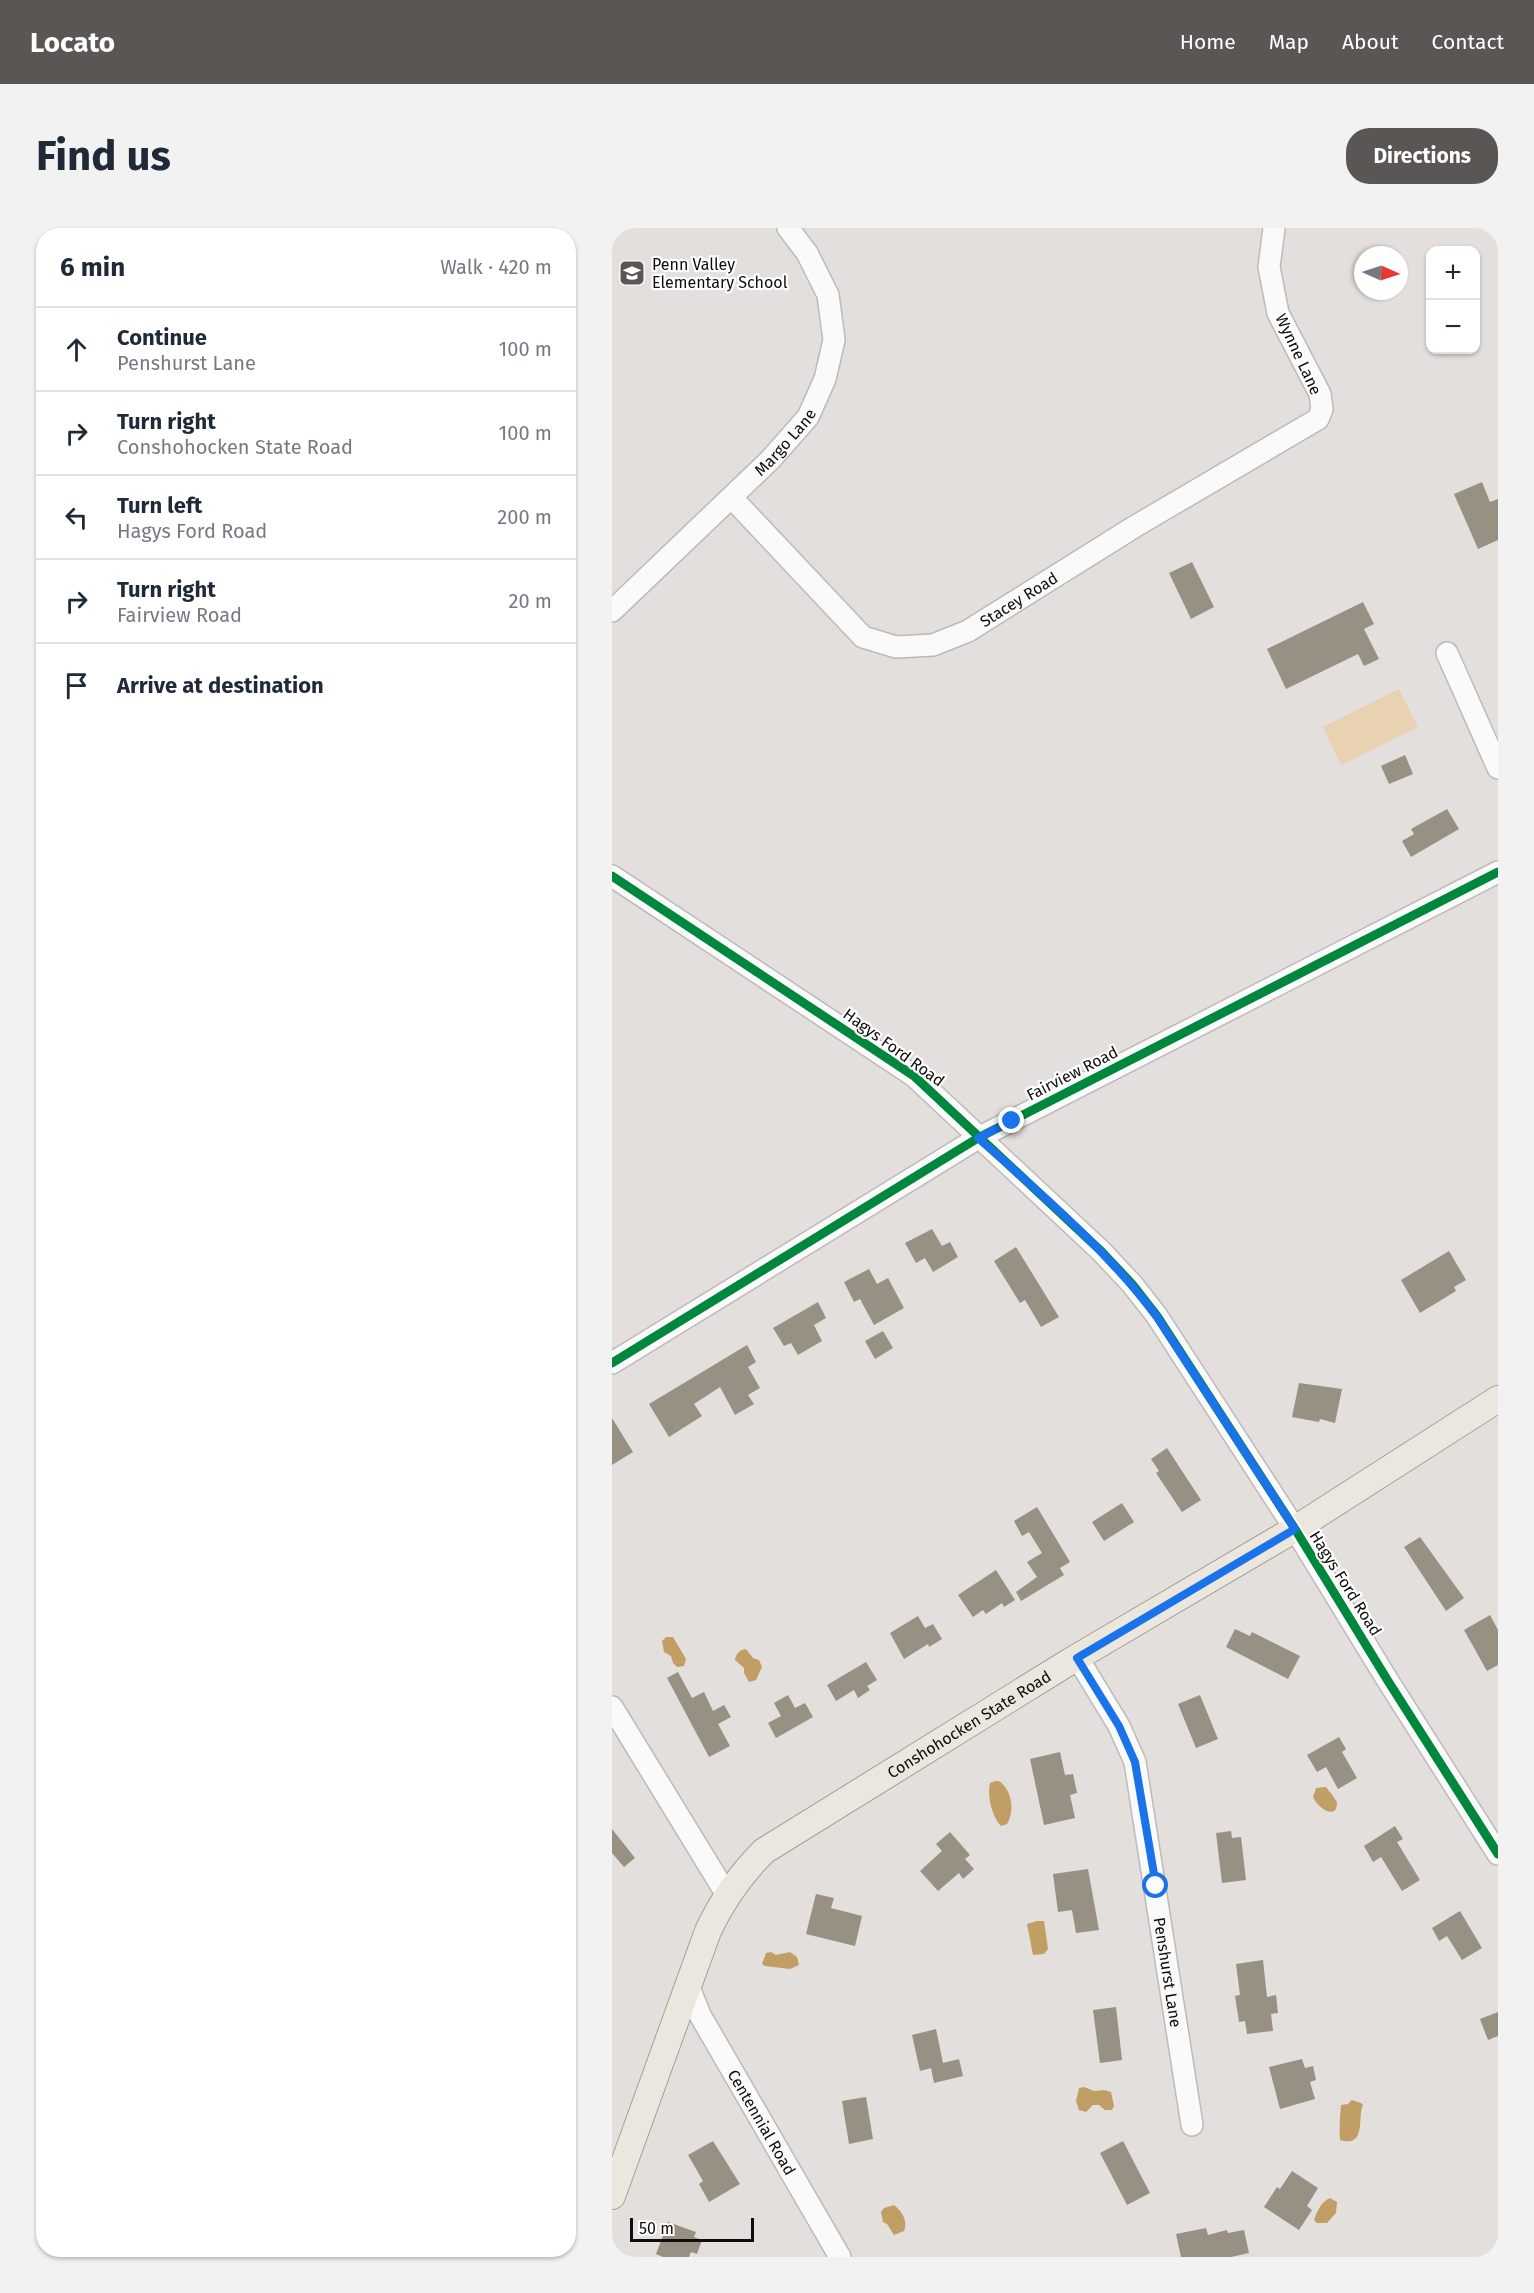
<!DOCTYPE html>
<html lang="en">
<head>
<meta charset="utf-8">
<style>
  body { margin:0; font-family:"Fira Sans",sans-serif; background:#f2f2f3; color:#1f2937 }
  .controls { position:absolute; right:18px; top:18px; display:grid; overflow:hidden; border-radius:12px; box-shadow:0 2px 4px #0004 }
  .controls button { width:54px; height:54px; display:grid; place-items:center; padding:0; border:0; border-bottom:2px solid #e0e1e3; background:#fff; color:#1f2937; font:30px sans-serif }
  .compass { position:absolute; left:742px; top:18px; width:54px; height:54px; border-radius:50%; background:#fff; box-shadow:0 2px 4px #0004; rotate:93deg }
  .scale { position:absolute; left:18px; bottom:15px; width:124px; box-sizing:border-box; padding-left:6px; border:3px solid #0f0d0b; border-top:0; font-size:16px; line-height:21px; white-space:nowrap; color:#0f0d0b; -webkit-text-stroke:4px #fff; paint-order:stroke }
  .stop { position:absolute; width:18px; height:18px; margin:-14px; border:4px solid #1a73e8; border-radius:50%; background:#fff }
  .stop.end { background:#1a73e8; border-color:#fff; box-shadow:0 2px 6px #0008 }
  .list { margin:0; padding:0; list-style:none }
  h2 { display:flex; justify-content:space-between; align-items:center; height:78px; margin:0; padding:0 24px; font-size:26px }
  h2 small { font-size:20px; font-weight:400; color:#747a83 }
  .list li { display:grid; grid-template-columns:39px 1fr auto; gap:18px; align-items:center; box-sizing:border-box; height:84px; padding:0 24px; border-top:2px solid #e0e1e3 }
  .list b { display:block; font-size:22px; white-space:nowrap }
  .list p { margin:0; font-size:20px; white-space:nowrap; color:#747a83 }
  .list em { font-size:20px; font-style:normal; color:#747a83 }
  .icon { flex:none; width:33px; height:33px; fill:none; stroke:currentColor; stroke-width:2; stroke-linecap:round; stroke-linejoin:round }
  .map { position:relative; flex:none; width:886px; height:2029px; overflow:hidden; border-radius:24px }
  header { display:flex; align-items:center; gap:36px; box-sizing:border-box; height:84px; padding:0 30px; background:#595654; color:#fff }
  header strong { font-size:28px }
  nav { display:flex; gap:33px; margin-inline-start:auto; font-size:21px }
  .intro { display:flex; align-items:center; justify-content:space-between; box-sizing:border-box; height:144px; padding:0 36px }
  h1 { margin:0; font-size:42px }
  .button { padding:15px 27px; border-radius:24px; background:#595654; color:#fff; font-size:21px; font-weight:700 }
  main { display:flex; gap:36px; padding:0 36px }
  aside { flex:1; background:#fff; border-radius:24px; box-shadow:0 2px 4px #0004 }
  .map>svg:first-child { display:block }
  .green { fill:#e8d2b1 }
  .water { fill:#c19f64 }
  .building { fill:#989082 }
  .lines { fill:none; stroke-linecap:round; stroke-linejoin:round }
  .minor-casing { stroke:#bdbab7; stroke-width:24 }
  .major-casing { stroke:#a79f91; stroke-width:28 }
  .minor { stroke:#fbfafa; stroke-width:21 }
  .major { stroke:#ebe7df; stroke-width:26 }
  .cycleway-casing { stroke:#fff; stroke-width:13 }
  .cycleway { stroke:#00873e; stroke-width:9 }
  .route { stroke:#1a73e8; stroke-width:8 }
  .labels { text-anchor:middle; stroke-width:4.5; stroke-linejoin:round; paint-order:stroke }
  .poi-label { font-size:16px; fill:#0f0d0b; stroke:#fff; text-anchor:start }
  .street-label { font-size:16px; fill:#0f0d0b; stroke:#fff }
</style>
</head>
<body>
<header>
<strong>Locato</strong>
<nav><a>Home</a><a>Map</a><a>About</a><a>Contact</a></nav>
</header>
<div class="intro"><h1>Find us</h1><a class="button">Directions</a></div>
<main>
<aside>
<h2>6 min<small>Walk · 420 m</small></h2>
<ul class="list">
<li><svg class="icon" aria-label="ahead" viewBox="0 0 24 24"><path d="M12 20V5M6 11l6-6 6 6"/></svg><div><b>Continue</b><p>Penshurst Lane</p></div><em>100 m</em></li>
<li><svg class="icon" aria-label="right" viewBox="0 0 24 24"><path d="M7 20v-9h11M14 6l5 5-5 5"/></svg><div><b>Turn right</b><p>Conshohocken State Road</p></div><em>100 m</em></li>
<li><svg class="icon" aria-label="left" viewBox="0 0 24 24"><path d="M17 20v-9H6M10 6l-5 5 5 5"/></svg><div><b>Turn left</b><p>Hagys Ford Road</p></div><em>200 m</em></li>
<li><svg class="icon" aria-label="right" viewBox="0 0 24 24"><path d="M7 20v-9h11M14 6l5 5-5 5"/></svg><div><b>Turn right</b><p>Fairview Road</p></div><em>20 m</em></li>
<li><svg class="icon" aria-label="arrive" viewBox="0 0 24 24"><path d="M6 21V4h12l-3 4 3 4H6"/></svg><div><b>Arrive at destination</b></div></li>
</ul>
</aside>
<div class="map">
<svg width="886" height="2029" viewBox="0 0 886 2029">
  <rect width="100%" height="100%" fill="#e2dfdc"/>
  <!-- green -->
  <polygon class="green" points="787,461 806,499 729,537 711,499"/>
  <!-- water -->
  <g class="water">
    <polygon points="54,1409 61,1409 74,1431 72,1438 65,1439 61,1435 59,1428 52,1424 50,1413"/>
    <path d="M134 1421 141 1430 147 1432 150 1439 144 1452 137 1454 132 1445V1440L123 1432C124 1426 127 1422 134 1421Z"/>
    <path d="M383 1553H387C400 1562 403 1583 395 1596L389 1598C380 1589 375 1568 378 1555Z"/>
    <path d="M714 1559C717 1563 724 1571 725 1575 725 1592 706 1581 701 1569L704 1560Z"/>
    <polygon points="425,1693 432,1693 436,1721 432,1726 421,1727 415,1696"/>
    <polygon points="159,1724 164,1727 178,1724 185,1729 187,1737 178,1741 153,1738 150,1736 154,1725"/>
    <polygon points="472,1859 482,1863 492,1862 499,1864 502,1878 500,1882 493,1882 487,1877 481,1877 474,1884 467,1882 464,1873 467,1860"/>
    <path d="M740 1872 749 1875 751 1877C745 1889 755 1920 728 1912 727 1900 728 1889 729 1877L736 1876Z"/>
    <path d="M718 1970 725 1974 724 1985 715 1995H705L702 1992C705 1983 709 1974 718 1970Z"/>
    <path d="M282 1977C290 1983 296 1993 292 2003L282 2007 275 1996 271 1994 269 1984 272 1980Z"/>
  </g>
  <!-- building -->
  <g class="building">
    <polygon points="870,254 878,274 886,271 886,312 866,321 842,266"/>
    <polygon points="580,334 602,379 579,391 557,345"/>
    <polygon points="751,374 762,396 752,401 767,431 752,438 746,426 674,461 655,421"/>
    <polygon points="793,527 801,546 777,556 769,538"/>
    <polygon points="835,581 847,601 799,629 790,613 802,606 799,601"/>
    <polygon points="320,1001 330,1018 338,1014 346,1029 321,1044 313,1030 304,1035 293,1015"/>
    <polygon points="404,1019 447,1089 429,1099 413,1072 408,1075 382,1033"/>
    <polygon points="837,1023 854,1052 842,1059 844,1063 808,1085 789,1052"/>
    <polygon points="257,1041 265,1056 276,1050 292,1080 262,1097 248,1071 242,1074 232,1054"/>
    <polygon points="206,1074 214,1090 202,1097 210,1113 186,1127 179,1115 172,1118 161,1100"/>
    <polygon points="271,1103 281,1120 263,1131 253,1113"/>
    <polygon points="135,1117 144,1134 136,1139 148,1160 136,1167 142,1176 123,1187 108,1159 82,1176 90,1188 57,1209 37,1176"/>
    <polygon points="687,1155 730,1161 723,1195 708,1191 707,1194 680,1189"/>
    <polygon points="0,1190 21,1224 0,1237"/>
    <polygon points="555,1220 589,1272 570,1284 544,1245 547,1243 539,1231"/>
    <polygon points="510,1275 522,1294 492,1313 480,1294"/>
    <polygon points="425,1279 458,1334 448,1340 452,1347 409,1373 404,1364 425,1349 415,1334 430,1325 417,1304 410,1308 402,1293"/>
    <polygon points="808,1309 852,1370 834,1383 792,1319"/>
    <polygon points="384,1342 403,1372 392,1379 390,1375 374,1386 371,1382 361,1389 346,1367"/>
    <polygon points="878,1387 886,1402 886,1437 875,1443 852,1402"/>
    <polygon points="306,1388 313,1400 321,1396 330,1411 317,1419 316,1416 292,1431 278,1405"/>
    <polygon points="623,1401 638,1408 640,1404 688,1428 676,1451 614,1419"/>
    <polygon points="254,1434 265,1452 255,1458 258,1462 246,1470 242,1462 224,1473 215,1457"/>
    <polygon points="66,1444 80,1470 92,1464 101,1483 112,1477 119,1489 106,1496 118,1518 97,1529 55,1450"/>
    <polygon points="176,1467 183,1480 193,1475 201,1489 164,1510 156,1495 169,1488 162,1475"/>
    <polygon points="588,1467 606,1511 584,1520 566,1476"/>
    <polygon points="727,1509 734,1521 730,1524 745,1550 726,1561 714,1539 705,1544 695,1527"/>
    <polygon points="448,1524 453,1547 461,1546 465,1565 458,1567 463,1590 432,1597 418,1531"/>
    <polygon points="783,1598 791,1611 785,1614 808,1652 790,1663 769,1629 761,1634 752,1618"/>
    <polygon points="0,1601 23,1630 12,1639 0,1625"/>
    <polygon points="619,1603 620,1610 629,1609 634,1652 610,1655 604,1605"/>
    <polygon points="338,1604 358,1627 353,1631 362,1641 351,1651 347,1645 326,1663 308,1643 330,1623 324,1616"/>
    <polygon points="476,1641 487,1702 464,1705 460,1682 446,1684 441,1646"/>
    <polygon points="204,1666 222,1670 219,1680 250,1688 243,1718 194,1706"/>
    <polygon points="848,1683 870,1720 850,1732 835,1708 827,1713 820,1700"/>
    <polygon points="651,1732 655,1769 664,1767 666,1785 659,1786 661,1803 635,1806 633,1793 627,1794 623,1768 628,1767 624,1736"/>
    <polygon points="504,1779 510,1832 488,1835 481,1782"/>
    <polygon points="886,1784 886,1808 876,1812 868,1791"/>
    <polygon points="324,1801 331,1835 347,1831 351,1848 322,1855 319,1840 308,1843 300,1807"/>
    <polygon points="690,1831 693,1840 701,1838 704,1852 698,1854 703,1871 668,1881 657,1839"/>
    <polygon points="254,1869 261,1911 237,1916 230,1873"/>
    <polygon points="101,1913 128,1956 97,1974 87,1956 91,1953 76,1927"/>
    <polygon points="511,1913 538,1965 515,1977 488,1925"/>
    <polygon points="680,1943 706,1960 695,1978 700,1982 687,2002 652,1979 665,1959 668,1961"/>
    <polygon points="56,1994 84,2004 82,2009 90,2012 85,2026 79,2024 77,2029 51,2029 44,2026"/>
    <polygon points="594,2000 596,2007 615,2002 616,2005 632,2002 637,2025 619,2029 569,2029 564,2006"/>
  </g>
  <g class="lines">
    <!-- minor casing -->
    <g class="minor-casing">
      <g id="minor">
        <path id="s1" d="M120 270 251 409 284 419 321 417 356 403 522 299 706 191 710 181 708 166 666 85 657 39 662 0"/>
        <path id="s2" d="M0 383 158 232 196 189 213 151 222 112 216 67 195 25 176 0"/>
        <polyline points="835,425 886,540"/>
        <polyline points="0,648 302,848 489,1023 520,1056 545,1088 683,1301 776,1453 886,1626"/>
        <polyline points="0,1135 366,910 886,644"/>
        <path id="s3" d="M465 1429 507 1498 523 1534 580 1897"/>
        <polyline points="0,1479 115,1667"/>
        <path id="s4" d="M76 1757 88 1787 228 2029"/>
      </g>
    </g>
    <!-- major casing -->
    <g class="major-casing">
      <g id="major">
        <path id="s5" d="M0 1968 96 1703C110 1673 128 1647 152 1623L457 1434 683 1301 886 1171"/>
      </g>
    </g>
    <!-- minor -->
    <use href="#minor" class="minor"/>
    <!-- major -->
    <use href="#major" class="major"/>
    <!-- cycleway casing -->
    <g class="cycleway-casing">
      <g id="cycleway">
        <polyline points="0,648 302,848 489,1023 520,1056 545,1088 683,1301 776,1453 886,1626"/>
        <polyline points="0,1135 366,910 886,644"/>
      </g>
    </g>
    <!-- cycleway -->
    <use href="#cycleway" class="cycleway"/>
  </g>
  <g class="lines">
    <!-- route -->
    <path class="route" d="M400 893 366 910C429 966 494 1021 545 1089L683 1301 465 1430 507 1498 523 1534 544 1658"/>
  </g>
  <!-- icons -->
  <defs>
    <g id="school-square" transform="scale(1.35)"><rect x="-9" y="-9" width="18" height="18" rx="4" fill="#595654" stroke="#fff"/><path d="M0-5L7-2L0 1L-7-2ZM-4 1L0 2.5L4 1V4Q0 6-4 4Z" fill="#fff"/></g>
  </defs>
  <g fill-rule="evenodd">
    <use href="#school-square" x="20" y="45"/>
  </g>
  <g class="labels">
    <!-- poi labels -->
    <g class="poi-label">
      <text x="40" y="42">Penn Valley<tspan x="40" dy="18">Elementary School</tspan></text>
    </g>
    <!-- street labels -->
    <g class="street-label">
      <text transform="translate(687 126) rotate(65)" y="6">Wynne Lane</text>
      <text dy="6" stroke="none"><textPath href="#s2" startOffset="242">Margo Lane</textPath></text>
      <text dy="6" stroke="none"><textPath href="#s1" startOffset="360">Stacey Road</textPath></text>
      <text transform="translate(282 819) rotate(36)" y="6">Hagys Ford Road</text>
      <text transform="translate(460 845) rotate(-27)" y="6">Fairview Road</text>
      <text transform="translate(734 1355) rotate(58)" y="6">Hagys Ford Road</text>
      <text dy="6" stroke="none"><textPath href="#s5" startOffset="621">Conshohocken State Road</textPath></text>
      <text dy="6" stroke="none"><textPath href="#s3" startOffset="333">Penshurst Lane</textPath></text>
      <text dy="6" stroke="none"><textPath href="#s4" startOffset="156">Centennial Road</textPath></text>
    </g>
  </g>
</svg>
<div class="controls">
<button>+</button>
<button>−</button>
</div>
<svg class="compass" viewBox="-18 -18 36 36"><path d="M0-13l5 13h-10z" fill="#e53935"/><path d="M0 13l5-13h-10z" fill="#747a83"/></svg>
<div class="scale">50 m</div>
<div class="stop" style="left:544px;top:1658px"></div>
<div class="stop end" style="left:400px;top:893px"></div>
</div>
</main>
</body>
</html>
